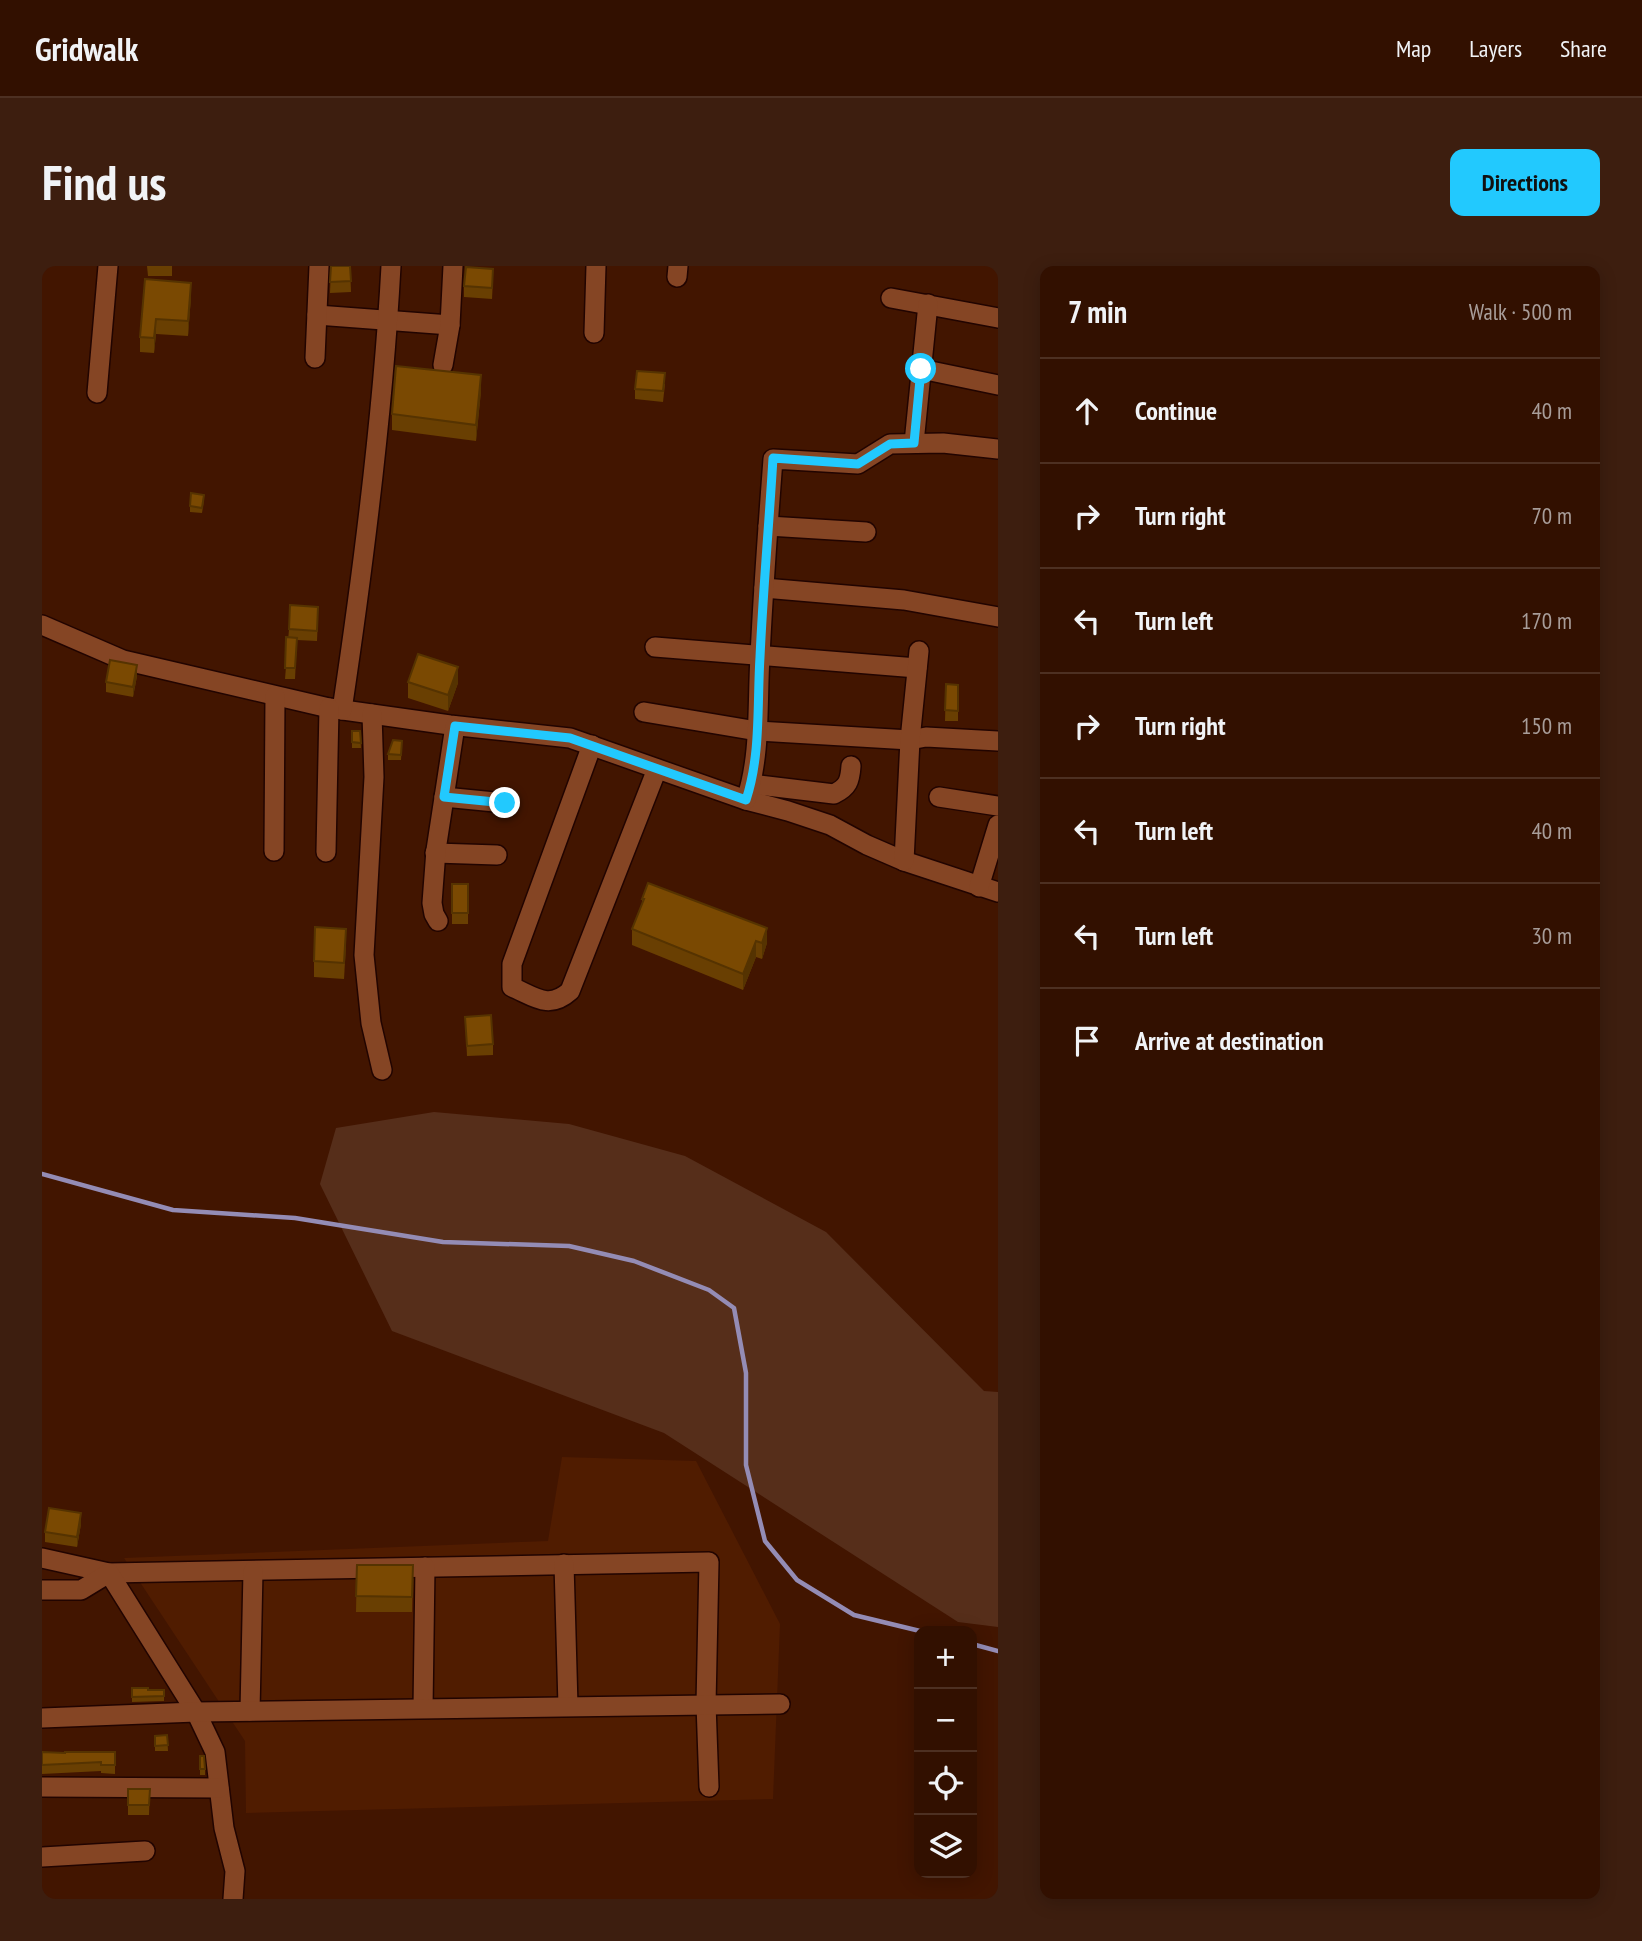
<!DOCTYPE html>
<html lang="en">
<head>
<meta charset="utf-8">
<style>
  body { margin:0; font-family:"PT Sans Narrow",sans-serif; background:#3d1e0f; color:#f1f3f6 }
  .controls { position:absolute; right:21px; bottom:21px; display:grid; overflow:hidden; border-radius:14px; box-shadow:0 4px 18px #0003 }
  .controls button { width:63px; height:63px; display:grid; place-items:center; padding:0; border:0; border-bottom:2px solid #4d3022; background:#321000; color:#f1f3f6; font:35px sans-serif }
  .stop { position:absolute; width:21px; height:21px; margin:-16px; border:5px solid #22c9fe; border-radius:50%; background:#fff }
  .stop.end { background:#22c9fe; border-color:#fff; box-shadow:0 2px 7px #0008 }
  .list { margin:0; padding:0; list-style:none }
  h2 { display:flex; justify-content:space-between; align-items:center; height:91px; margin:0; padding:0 28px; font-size:30px }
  h2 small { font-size:23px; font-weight:400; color:#a89d99 }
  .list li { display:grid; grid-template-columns:46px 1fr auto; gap:21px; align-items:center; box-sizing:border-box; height:105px; padding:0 28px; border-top:2px solid #4d3022 }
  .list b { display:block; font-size:26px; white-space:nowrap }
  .list em { font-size:23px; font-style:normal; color:#a89d99 }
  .icon { flex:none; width:38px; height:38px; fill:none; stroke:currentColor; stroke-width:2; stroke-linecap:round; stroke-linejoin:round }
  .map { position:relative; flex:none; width:956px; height:1633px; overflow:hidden; border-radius:14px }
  header { display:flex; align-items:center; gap:42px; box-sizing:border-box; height:98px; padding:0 35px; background:#321000; border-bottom:2px solid #4d3022 }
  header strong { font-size:33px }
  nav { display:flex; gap:38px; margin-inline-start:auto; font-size:24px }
  .intro { display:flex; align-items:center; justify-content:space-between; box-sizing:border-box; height:168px; padding:0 42px }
  h1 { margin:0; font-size:49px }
  .button { padding:18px 32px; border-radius:14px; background:#22c9fe; color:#111; font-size:24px; font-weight:700 }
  main { display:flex; gap:42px; padding:0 42px }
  aside { flex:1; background:#321000; border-radius:14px; box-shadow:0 4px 18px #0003 }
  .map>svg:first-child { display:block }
  .built { fill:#501c00 }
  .green { fill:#562e1a }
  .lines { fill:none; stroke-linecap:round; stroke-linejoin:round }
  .stream { stroke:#948cb5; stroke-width:4.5 }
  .minor-casing { stroke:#210400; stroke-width:22 }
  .minor { stroke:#854524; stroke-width:19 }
  .wall { fill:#693f02 }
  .shaded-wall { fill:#553301 }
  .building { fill:#7a4902; stroke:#553301; stroke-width:2 }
  .route { stroke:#22c9fe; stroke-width:9 }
</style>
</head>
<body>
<header>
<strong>Gridwalk</strong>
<nav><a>Map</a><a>Layers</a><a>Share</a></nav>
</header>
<div class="intro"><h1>Find us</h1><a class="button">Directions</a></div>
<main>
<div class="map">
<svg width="956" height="1633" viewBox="0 0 956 1633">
  <rect width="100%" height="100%" fill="#421500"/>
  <!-- built -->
  <polygon class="built" points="520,1191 654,1195 738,1358 731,1533 204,1547 203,1475 82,1292 506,1275"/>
  <!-- green -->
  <polygon class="green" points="392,846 527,858 643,890 784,966 942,1125 956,1126 956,1361 916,1356 622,1167 350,1065 278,918 294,862"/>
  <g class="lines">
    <!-- stream -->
    <g class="stream">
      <polyline points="0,908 131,944 253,952 401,976 527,980 592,995 667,1024 692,1042 704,1107 704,1199 723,1275 755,1314 812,1349 878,1365"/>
      <polyline points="930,1378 956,1385"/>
    </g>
    <!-- minor casing -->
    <g class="minor-casing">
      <g id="minor">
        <polyline points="635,11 636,0"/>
        <polyline points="849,32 956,52"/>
        <polyline points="275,49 408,59"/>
        <polyline points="552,67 554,0"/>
        <polyline points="273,92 277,0"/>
        <polyline points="401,99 408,59 411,0"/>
        <polyline points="879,103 956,119"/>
        <polyline points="55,127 66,0"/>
        <polyline points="872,177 886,38"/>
        <polyline points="726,260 824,266"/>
        <polyline points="722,322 862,334 956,351"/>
        <polyline points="0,359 81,394 287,442 408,459 528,472 704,534 746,545 788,559 825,579 862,595 956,626"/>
        <polyline points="613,381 875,402"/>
        <path d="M300 444C322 297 341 149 349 0"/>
        <polyline points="602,446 715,465 868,474 884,471 956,475"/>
        <polyline points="330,448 332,511 322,689 329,757 340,804"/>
        <path d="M550 479 470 698V721C493 731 507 744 528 725L615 503"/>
        <path d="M709 518 792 528C806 521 808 515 809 500"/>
        <polyline points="402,531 463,537"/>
        <polyline points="897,531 956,540"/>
        <path d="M704 534C719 489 715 438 718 391 721 325 726 259 731 193L816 198 848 178 901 177 956 183"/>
        <polyline points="232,585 233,430"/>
        <polyline points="284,586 287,442"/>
        <polyline points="393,587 455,589"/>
        <polyline points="862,595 868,474 877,385"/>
        <polyline points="937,621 956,559"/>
        <polyline points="396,655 392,648 390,637 394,584 413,460"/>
        <polyline points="0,1292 67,1307 667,1296 664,1438 667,1521"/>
        <polyline points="522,1298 526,1440"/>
        <polyline points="0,1324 39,1324 67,1307 154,1446 173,1486 182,1562 193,1605 191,1633"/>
        <polyline points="381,1442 383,1301"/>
        <polyline points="208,1445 211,1305"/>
        <polyline points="0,1452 154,1446 738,1438"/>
        <polyline points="0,1521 177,1522"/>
        <polyline points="0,1591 103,1585"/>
      </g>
    </g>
    <!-- minor -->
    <use href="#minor" class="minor"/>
  </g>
  <!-- wall -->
  <g class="wall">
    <polygon points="105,0 130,0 130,10 106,10"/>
    <polygon points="289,0 308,0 309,26 288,27"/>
    <polygon points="103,13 149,31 146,70 114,68 112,87 98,86 98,71"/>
    <polygon points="451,13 450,33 422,31 422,20"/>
    <polygon points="623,118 621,136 593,133 593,123"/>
    <polygon points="439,125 434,175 350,164 350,148"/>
    <polygon points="162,234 160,247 148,246 148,240"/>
    <polygon points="276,351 275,375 255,374 253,413 243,413 247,363"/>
    <polygon points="95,410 91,431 64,426 64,416"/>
    <polygon points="366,416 416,417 406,445 366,432"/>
    <polygon points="904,418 916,419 916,455 903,455"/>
    <polygon points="310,465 318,465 319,482 310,482"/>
    <polygon points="360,475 359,494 346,494 346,488"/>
    <rect x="410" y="618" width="16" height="40"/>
    <polygon points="600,633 725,677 720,693 714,691 701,724 590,679 590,663 600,638"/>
    <polygon points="304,679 302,713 272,711 272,695"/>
    <polygon points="423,751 451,778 451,789 425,790"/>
    <polygon points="39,1258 35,1281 3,1276 3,1266"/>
    <polygon points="315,1299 371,1299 370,1346 314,1346"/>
    <polygon points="90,1422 106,1424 122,1424 122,1435 90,1436"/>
    <polygon points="125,1469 126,1485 113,1485 113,1470"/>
    <polygon points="0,1486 23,1487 73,1486 73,1508 59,1507 59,1505 0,1508"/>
    <polygon points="158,1490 163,1503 163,1509 158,1509"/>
    <polygon points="86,1523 108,1523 107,1549 86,1549"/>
  </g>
  <!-- shaded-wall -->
  <g class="shaded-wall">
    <polygon points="149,17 149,31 146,70 146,55"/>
    <polygon points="114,53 114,68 112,87 112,72"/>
    <polygon points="439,109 439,125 434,175 434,159"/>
    <polygon points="95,399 95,410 91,431 91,421"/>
    <polygon points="416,401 416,417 406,445 406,429"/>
    <polygon points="725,662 725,677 720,693 720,677"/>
    <polygon points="714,675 714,691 701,724 701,708"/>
    <polygon points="39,1247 39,1258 35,1281 35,1271"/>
  </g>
  <!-- building -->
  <g class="building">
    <polygon points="289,0 308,0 309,15 288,16"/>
    <polygon points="424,1 451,3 450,22 422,20"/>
    <polygon points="103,13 149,17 146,55 114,53 112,72 98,71"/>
    <polygon points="354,100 439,109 434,159 350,148"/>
    <polygon points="595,105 623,107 621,125 593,123"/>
    <polygon points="149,227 162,229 160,242 148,240"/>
    <polygon points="248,339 276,341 275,365 247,363"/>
    <polygon points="244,371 255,372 253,402 243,402"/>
    <polygon points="376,388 416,401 406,429 366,416"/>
    <polygon points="68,394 95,399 91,421 64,416"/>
    <polygon points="904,418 916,419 916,445 903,444"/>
    <polygon points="310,465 318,465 319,477 310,476"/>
    <polygon points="351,474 360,475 359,489 346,488"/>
    <polygon points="606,617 725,662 720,677 714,675 701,708 590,663 602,633 600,633"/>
    <rect x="410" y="618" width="16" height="29"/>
    <polygon points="273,661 304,663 302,697 272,695"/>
    <polygon points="449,749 451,778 425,780 423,751"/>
    <polygon points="7,1242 39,1247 35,1271 3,1266"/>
    <polygon points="315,1299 371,1299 370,1331 314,1330"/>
    <polygon points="90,1422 106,1422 106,1424 122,1424 122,1430 90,1431"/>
    <polygon points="125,1469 126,1479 113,1480 113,1470"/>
    <polygon points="0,1486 23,1487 23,1486 73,1486 73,1499 59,1499 59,1496 0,1499"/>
    <polygon points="158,1490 162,1490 163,1503 158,1503"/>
    <polygon points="86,1523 108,1523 107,1539 86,1539"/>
  </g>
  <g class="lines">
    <!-- route -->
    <path class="route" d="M463 537 402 531 413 460 528 472 704 534C719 489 715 438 718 391 721 325 727 259 731 192L816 198 848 178 872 177 879 103"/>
  </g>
</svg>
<div class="controls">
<button>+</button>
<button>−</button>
<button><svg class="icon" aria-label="locate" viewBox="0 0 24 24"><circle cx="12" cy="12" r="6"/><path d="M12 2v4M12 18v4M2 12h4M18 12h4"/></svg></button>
<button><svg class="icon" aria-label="layers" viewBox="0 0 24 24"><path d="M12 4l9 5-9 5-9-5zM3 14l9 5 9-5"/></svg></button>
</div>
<div class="stop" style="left:879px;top:103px"></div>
<div class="stop end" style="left:463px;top:537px"></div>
</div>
<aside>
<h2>7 min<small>Walk · 500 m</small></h2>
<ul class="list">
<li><svg class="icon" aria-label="ahead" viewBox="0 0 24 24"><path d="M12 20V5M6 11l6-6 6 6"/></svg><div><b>Continue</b></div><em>40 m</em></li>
<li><svg class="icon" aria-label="right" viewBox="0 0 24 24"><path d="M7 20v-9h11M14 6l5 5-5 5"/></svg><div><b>Turn right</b></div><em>70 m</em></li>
<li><svg class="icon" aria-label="left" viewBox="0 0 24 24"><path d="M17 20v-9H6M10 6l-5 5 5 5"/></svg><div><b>Turn left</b></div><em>170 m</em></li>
<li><svg class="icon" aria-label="right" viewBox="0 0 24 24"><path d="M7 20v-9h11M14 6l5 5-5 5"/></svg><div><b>Turn right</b></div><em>150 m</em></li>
<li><svg class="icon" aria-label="left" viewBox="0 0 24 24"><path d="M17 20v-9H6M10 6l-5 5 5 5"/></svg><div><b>Turn left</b></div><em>40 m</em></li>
<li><svg class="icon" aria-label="left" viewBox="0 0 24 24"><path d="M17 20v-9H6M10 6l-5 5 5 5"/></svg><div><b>Turn left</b></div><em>30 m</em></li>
<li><svg class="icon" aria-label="arrive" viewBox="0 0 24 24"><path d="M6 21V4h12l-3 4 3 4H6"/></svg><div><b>Arrive at destination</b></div></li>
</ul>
</aside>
</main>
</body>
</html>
